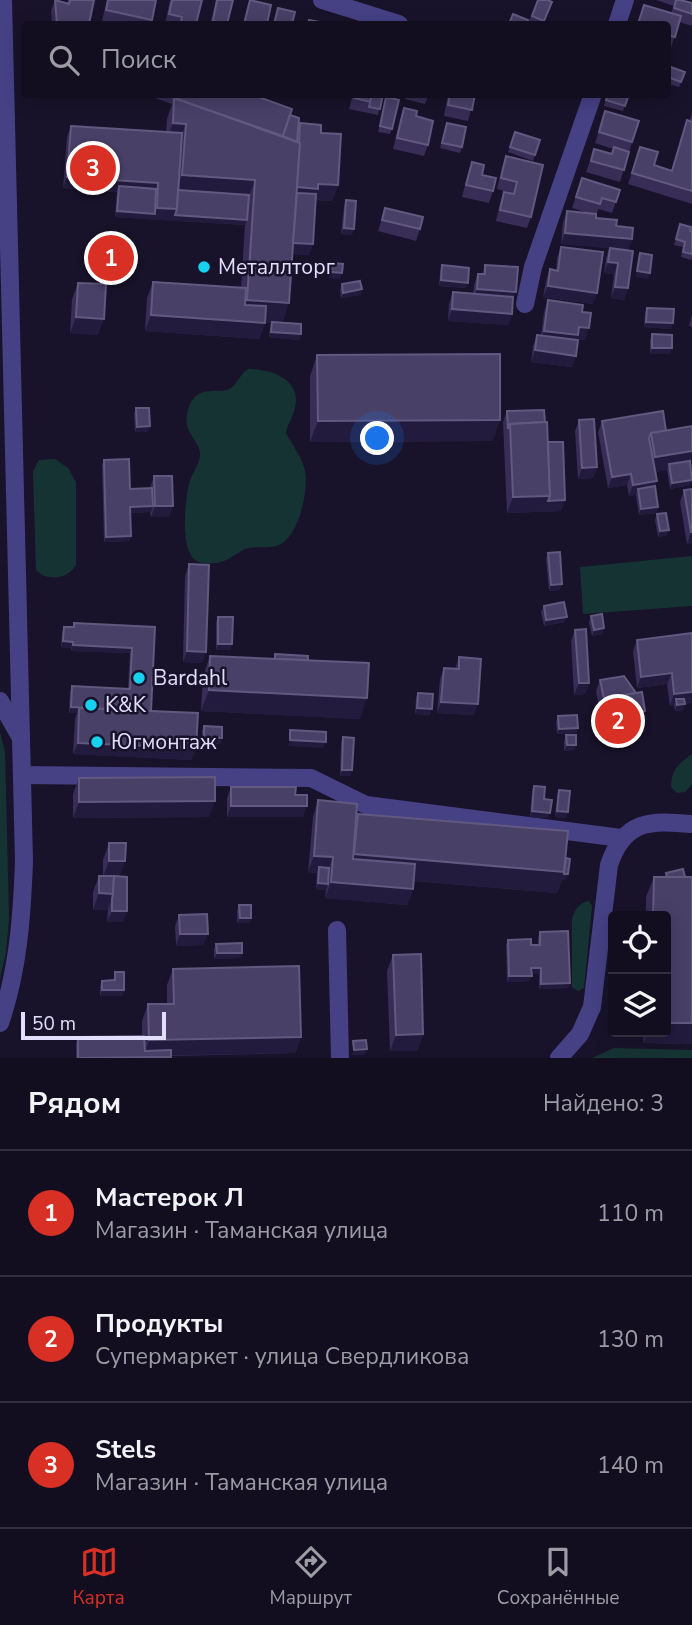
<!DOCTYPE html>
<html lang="ru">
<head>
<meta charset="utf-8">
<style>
  body { margin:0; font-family:"Nunito Sans",sans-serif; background:#1f1c2d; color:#f1f3f6 }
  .controls { position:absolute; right:21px; bottom:21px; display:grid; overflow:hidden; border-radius:7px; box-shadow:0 4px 18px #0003 }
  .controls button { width:63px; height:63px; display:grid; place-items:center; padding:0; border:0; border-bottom:2px solid #312e3e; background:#120e20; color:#f1f3f6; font:35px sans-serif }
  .scale { position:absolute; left:21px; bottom:18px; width:145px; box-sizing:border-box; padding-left:7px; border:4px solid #e2defd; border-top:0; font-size:19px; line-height:24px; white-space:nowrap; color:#e2defd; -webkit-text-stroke:5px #18132a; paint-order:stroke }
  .you { position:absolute; left:378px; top:439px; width:24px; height:24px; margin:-18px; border:5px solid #fff; border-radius:50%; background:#1a73e8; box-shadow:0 0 0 10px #1a73e833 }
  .badge { display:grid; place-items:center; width:46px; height:46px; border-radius:50%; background:#d93025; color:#fff; font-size:23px; font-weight:700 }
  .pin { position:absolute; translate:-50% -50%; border:4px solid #fff; box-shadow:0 2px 7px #0006 }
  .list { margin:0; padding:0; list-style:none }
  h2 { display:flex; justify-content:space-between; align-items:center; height:91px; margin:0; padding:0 28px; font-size:30px }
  h2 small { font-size:23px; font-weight:400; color:#9c9ca5 }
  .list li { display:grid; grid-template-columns:46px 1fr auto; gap:21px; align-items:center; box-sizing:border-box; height:126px; padding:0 28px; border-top:2px solid #312e3e }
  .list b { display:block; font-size:26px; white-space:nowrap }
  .list p { margin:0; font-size:23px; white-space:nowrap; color:#9c9ca5 }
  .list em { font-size:23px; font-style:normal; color:#9c9ca5 }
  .icon { flex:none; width:38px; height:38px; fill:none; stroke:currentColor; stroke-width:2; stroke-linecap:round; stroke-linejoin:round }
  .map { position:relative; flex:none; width:692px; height:1058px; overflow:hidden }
  .search { position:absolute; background:#120e20; box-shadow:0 4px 18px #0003; left:21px; right:21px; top:21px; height:77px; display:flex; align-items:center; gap:18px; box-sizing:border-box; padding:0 24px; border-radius:7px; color:#9c9ca5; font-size:26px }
  .sheet { height:469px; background:#120e20 }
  nav { display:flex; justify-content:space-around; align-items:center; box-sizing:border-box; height:98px; border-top:2px solid #312e3e; background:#120e20; font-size:19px; color:#9c9ca5 }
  nav a { display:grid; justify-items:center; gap:4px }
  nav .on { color:#d93025 }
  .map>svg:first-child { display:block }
  .green { fill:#163333 }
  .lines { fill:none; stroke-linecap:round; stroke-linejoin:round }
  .minor { stroke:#464185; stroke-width:18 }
  .wall { fill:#372d56 }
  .shaded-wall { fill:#231b3d }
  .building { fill:#494068; stroke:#61597f; stroke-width:2 }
  .poi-dot { fill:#17d1ef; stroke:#18132a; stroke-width:2.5 }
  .labels { text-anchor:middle; stroke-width:5; stroke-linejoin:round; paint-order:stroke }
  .poi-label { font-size:21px; fill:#e2defd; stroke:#18132a; text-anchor:start }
</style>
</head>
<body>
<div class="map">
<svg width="692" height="1058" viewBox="0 0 692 1058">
  <rect width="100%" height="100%" fill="#18132a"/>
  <!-- green -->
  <g class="green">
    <path d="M248 369C274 369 304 381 294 411 292 419 287 425 286 433 292 445 303 458 305 471 309 490 299 534 281 544 270 550 257 545 245 549 235 554 228 561 217 563 208 564 198 564 192 557 181 542 185 501 189 484 191 475 197 468 199 460 203 448 194 441 189 431 186 425 186 417 188 410 196 381 220 396 231 388 238 383 240 374 248 369Z"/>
    <path d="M55 459 68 468 76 482V565C68 579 47 582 36 570L33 471 39 460Z"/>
    <polygon points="692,556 692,606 583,614 580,567"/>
    <polygon points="0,732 5,752 9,919 6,952 0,978"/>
    <path d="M692 754V784L685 792 677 793 671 787C671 770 679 763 692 754Z"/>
    <path d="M589 901 592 906 584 988 578 991 572 987V919C574 910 580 902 589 901Z"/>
    <polygon points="614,1048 692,1050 692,1058 592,1058"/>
  </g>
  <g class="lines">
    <!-- minor -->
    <g class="minor">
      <polyline points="322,0 399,24"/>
      <polyline points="617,24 625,0"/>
      <polyline points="525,304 533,267 593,94"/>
      <polyline points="0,701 21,738"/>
      <polyline points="23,775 311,778 366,805 621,838"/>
      <polyline points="337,930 340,1058"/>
      <path d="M0 1023C18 971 22 917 24 861L3 0"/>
      <path d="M559 1058 580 1034 592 1007 609 865C624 820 650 820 692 824"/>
    </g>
  </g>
  <!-- wall -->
  <g class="wall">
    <polygon points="55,0 67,4 68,0 94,0 89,24 52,24 51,11"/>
    <polygon points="107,0 154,0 152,20 150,24 119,24 102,21"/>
    <polygon points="170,0 202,0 196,24 165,24"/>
    <polygon points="216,0 233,0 227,24 210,24"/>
    <polygon points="250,0 267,24 243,24"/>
    <polygon points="538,0 552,2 543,24 538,24 529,21"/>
    <polygon points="656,0 680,0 692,3 692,26 679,22 671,48 668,47 668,24 638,24 644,5 671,13 674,6"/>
    <polygon points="668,66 685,72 679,87 668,84"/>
    <polygon points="144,94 250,94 290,115 298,129 300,123 321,133 338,185 332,201 316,200 313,244 309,255 293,254 282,323 301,334 299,340 269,337 270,328 271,323 265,323 259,339 145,331 147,298 153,282 241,288 245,225 115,217 117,192 63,188 67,137 71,126 166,132 167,119 172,104"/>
    <polygon points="353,94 383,94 378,115 349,109"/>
    <polygon points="406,94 429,94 425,104 405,99"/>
    <polygon points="448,94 475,94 468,121 444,116"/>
    <polygon points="607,94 629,94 623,111 604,106"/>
    <polygon points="386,97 392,129 390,134 378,132"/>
    <polygon points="404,108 428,145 424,156 393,149 400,119"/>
    <polygon points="605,111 632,142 620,182 586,172 594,149 611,154 613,149 595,143"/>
    <polygon points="692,114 692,204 628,184 640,147 654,165 671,171 687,120 689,121"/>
    <polygon points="447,123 462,147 460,153 440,148"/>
    <polygon points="515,132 540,140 533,161 508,152"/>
    <polygon points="506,156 531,217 527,228 496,221 500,203 504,192 512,194 512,193 497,189 502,167"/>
    <polygon points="472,162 493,191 489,203 462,197 468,173"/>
    <polygon points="582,178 620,190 612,213 598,209 596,218 616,226 632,239 628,250 628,288 624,300 611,298 614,274 604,273 606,259 609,248 561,244 563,222 567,211 588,213 572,208"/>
    <polygon points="346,200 352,235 341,234 344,206"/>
    <polygon points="385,208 420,229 416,241 378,231"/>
    <polygon points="692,223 692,259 691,260 681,257 683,247 674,245 678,230 691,227"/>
    <polygon points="561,247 593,304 543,297 546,281 550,269 556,270 557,258"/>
    <polygon points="442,265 468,283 466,288 439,286 440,271"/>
    <polygon points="485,265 513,300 512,314 508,325 448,321 449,304 453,292 473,294 474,285 478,274 482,274"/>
    <polygon points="78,283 98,335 70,333 72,299"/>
    <polygon points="342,284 362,289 360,295 341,298 340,290"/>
    <polygon points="548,300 582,312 585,340 577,339 572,367 531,362 533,346 537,335 541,335 544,312"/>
    <polygon points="647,308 671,329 644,327 645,313"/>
    <polygon points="692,314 692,327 689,326"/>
    <polygon points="652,334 672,348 670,354 650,354 650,340"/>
    <polygon points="317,355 493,441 310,442 310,376"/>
    <polygon points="136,408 148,432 135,432 134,414"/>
    <polygon points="507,411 544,422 561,511 507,513 503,422"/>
    <polygon points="579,420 597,467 593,478 578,479 575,431"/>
    <polygon points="602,421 666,431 692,426 691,485 670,489 667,470 655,472 657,481 655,486 658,507 656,513 639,515 636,495 629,496 627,485 608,488 598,432"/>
    <polygon points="104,460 130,489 150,488 154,476 169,517 151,517 150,512 130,513 131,536 129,541 104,542 102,465"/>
    <polygon points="692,489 692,543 687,544 680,502 684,490"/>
    <polygon points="657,514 667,535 658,537 655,520"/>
    <polygon points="548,553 560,590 549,591 546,559"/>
    <polygon points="189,564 206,652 202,663 183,662 185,576"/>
    <polygon points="544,606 565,622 544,626 541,612"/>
    <polygon points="591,616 604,628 602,634 592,636 589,622"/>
    <polygon points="218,617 232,644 230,650 216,650 216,622"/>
    <polygon points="74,623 155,627 151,711 192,760 73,754 75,719 77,713 69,713 70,692 72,686 128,689 130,653 71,651 71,648 61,647 62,632 64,627 73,627"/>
    <polygon points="575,630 589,683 585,694 574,695 571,641"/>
    <polygon points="692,633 692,703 685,704 683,710 675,711 674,705 670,706 667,684 637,688 633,651 637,640"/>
    <polygon points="275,654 308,660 360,719 201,711 203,676 210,656 274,659"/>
    <polygon points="459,657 474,715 437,713 440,679 444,668 455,669"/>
    <polygon points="600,680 645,711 639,727 604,733 596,691"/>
    <polygon points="418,693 430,715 415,714 416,698"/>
    <polygon points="558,716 578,728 576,733 557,734 556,722"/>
    <polygon points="204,726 222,738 220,744 202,743 202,731"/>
    <polygon points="566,735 576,745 574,750 564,751 564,741"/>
    <polygon points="343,737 352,770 350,776 340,776 341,743"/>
    <polygon points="79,778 209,817 73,818 73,794"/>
    <polygon points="534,786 544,799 548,818 530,817 532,791"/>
    <polygon points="231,787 295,795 303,817 227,817 227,798"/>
    <polygon points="559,790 566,818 555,817 557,796"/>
    <polygon points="318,800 356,818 358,814 566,858 566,880 562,880 557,893 414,881 413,889 407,905 325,898 326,890 316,889 317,873 308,872 313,817"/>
    <polygon points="109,843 120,877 127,911 123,922 107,922 108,910 93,910 93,892 99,876 103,876 103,860"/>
    <polygon points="666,873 692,877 692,1044 643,1043 644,1032 666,1032 666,916 646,916 646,897 654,877 665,877"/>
    <polygon points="239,905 251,918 249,923 237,923 237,911"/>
    <polygon points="179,915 203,945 176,946 175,926"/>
    <polygon points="540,932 568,988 539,989 539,974 532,974 529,981 507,982 506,945 508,940 531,945 538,945 538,938"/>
    <polygon points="216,944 242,953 240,958 214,959 214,949"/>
    <polygon points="393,955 423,1034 417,1051 390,1051 387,971"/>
    <polygon points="173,969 301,1037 295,1053 171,1056 170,1058 76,1058 76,1043 78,1037 142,1036 142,1021 148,1004 167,1004 167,985"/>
    <polygon points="115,972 124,990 122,996 100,996 100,986 102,981 113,980"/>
  </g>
  <!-- shaded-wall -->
  <g class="shaded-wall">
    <polygon points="173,123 186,124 178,145 165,144"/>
    <polygon points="182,175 255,180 247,201 177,190"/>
    <polygon points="67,177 158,183 154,194 119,186 117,192 63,188"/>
    <polygon points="318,184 338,185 332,201 314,200 293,204 296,187"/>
    <polygon points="157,208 177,209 173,221 115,217 117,211 155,214"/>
    <polygon points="175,215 247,220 245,225 173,221"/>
    <polygon points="344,228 354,229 352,235 341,234"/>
    <polygon points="565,233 632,239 628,250 561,244"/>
    <polygon points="291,242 313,244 309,255 287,254"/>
    <polygon points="608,262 618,263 614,274 604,273"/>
    <polygon points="637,271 650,273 648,279 635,277"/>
    <polygon points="331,272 342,273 340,279 329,278"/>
    <polygon points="441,280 468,283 466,288 439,286"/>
    <polygon points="548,286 597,293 593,304 543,297"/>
    <polygon points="615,287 628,288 624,300 611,298"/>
    <polygon points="362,289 360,295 341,298 343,293"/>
    <polygon points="477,289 516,292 512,303 473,300"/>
    <polygon points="247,300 289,303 282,324 265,323 259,339 145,331 151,315 239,321"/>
    <polygon points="452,309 512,314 508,325 448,321"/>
    <polygon points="76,317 104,319 98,335 70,333"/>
    <polygon points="646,322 673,323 671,329 644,327"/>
    <polygon points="579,327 589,328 585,340 577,339 574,346 540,342 544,331"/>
    <polygon points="271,332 301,334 299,340 269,337"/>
    <polygon points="652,348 672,348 670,354 650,354"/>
    <polygon points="535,350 576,356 572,367 531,362"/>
    <polygon points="500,420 493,441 310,442 318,421"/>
    <polygon points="150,426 148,432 135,432 137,427"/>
    <polygon points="692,451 692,466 670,470 669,464 667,470 649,473 655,457"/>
    <polygon points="597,467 593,478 578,479 582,468"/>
    <polygon points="631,474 627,485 608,488 612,477"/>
    <polygon points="692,480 691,485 670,489 672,483"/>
    <polygon points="657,481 653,492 638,489 636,495 629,496 633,485"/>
    <polygon points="550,496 565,500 561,511 507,513 513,497"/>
    <polygon points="153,506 151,512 128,513 130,507"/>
    <polygon points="155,506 173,506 169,517 151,517"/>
    <polygon points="658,507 656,513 639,515 641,509"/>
    <polygon points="669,530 667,535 658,537 660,531"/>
    <polygon points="691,532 692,532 692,543 687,544"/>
    <polygon points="131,536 129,541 104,542 106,537"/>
    <polygon points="562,584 560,590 549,591 551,585"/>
    <polygon points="567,617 565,622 544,626 546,620"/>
    <polygon points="604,628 602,634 592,636 594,630"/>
    <polygon points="63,641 73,642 71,648 61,647"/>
    <polygon points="218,644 232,644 230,650 216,650"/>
    <polygon points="73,645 132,648 130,653 71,651"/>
    <polygon points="187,651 206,652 202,663 183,662"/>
    <polygon points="672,673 667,684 637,688 641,677"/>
    <polygon points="579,683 589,683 585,694 574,695"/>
    <polygon points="209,690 367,698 360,719 201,711"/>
    <polygon points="692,692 692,703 677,705 676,699 674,705 670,706 674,694"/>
    <polygon points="441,702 478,704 474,715 437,713"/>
    <polygon points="685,704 683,710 675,711 677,705"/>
    <polygon points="71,707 79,708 77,713 69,713"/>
    <polygon points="417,708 432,709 430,715 415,714"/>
    <polygon points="645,711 639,727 604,733 610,717"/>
    <polygon points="578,728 576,733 557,734 559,729"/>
    <polygon points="204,737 222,738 220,744 202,743"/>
    <polygon points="290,740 326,742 323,748 288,746"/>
    <polygon points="78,743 196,748 192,760 73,754"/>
    <polygon points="567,745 576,745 574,750 564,751"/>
    <polygon points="342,770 352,770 350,776 340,776"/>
    <polygon points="215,801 209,817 73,818 79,802"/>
    <polygon points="231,806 307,806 303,817 227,817"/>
    <polygon points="532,811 550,813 548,818 530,817"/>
    <polygon points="557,811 568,812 566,818 555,817"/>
    <polygon points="354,854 564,872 568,874 566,880 562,880 557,893 347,875"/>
    <polygon points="314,856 333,857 327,874 319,867 317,873 308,872"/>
    <polygon points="109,861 125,861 119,878 103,877"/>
    <polygon points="331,882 413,889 407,905 325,898"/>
    <polygon points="318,883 328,884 326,890 316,889"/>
    <polygon points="99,893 113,894 108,910 93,910"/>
    <polygon points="112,911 127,911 123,922 107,922"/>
    <polygon points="240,918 251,918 249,923 237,923"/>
    <polygon points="180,934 208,934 203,945 176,946"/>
    <polygon points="217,953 242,953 240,958 214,959"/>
    <polygon points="531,968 541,968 539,974 529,974"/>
    <polygon points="509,976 532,976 529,981 507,982"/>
    <polygon points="570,983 568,988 539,989 541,984"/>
    <polygon points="102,990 124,990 122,996 100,996"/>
    <polygon points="666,1023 692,1023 692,1044 643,1043 648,1032 666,1032"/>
    <polygon points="423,1034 417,1051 390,1051 396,1035"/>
    <polygon points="301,1037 295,1053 143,1056 149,1040"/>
    <polygon points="367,1049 365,1055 351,1055 354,1050"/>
    <polygon points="171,1057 170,1058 105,1058"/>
  </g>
  <!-- building -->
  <g class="building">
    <polygon points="55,0 69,4 70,0 94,0 89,24 57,24"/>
    <polygon points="108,0 156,0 152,20 106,10"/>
    <polygon points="172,0 202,0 196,24 181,22 182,17 169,14"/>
    <polygon points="217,0 233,0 227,24 213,21"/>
    <polygon points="250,0 271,5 267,24 244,24"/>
    <polygon points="538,0 548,0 552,2 544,21 532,16"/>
    <polygon points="676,0 680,0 692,3 692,14 674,8"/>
    <polygon points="644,5 681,16 675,37 668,35 668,24 638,24"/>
    <polygon points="278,8 295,12 292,24 274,24"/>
    <polygon points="513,14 528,20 526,24 509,24"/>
    <polygon points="309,20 331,24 308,24"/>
    <polygon points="668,66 685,72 681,82 668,77"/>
    <polygon points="176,94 250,94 292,109 283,136 174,98"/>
    <polygon points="354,94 372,94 371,102 354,98"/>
    <polygon points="372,94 383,94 380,109 369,107"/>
    <polygon points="450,94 475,94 472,110 448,105"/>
    <polygon points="608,94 629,94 625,106 606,100"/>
    <polygon points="386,97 399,100 392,129 380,126"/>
    <polygon points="174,98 300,143 289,303 247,300 255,180 182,175 186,124 173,123"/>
    <polygon points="404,108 417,111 416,116 433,121 428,145 397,138"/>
    <polygon points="605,111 639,121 632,142 599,132"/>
    <polygon points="290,115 299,118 297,142 283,136"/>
    <polygon points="687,120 692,122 692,191 632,173 640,147 658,152 654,165 672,171"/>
    <polygon points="300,123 321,125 321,133 341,134 338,185 318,184 318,189 297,187 300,143 299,142"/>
    <polygon points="447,123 466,127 462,147 442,143"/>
    <polygon points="71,126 182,133 177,209 157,208 158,183 67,177"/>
    <polygon points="515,132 540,140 535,155 510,147"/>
    <polygon points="614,147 629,152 624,170 591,161 594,149 612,154"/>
    <polygon points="506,156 543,165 531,217 500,210 504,192 514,194 517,182 501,178"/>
    <polygon points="472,162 484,165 482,175 496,178 493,191 466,185"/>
    <polygon points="582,178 620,190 616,202 602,198 600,204 576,197"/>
    <polygon points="119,186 156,189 155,214 117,211"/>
    <polygon points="178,190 249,195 247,220 175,215 177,209"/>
    <polygon points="297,193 316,194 313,244 293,243"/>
    <polygon points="346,200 356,201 354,229 344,228"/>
    <polygon points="385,208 423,217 420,229 382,220"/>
    <polygon points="567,211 596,214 596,218 617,220 616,226 633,228 632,239 565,233"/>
    <polygon points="680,224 691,227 690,231 692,232 692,254 683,252 685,242 676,239"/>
    <polygon points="561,247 603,252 597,293 548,286 550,269 558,271"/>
    <polygon points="610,248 633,251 628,288 615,287 618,263 608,262"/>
    <polygon points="640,253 652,255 650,273 637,271"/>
    <polygon points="332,263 343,264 342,273 331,272"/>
    <polygon points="442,265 469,268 468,283 441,280"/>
    <polygon points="485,265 518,267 516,292 477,289 478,274 485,274"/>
    <polygon points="360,281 362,289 343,293 342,284"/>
    <polygon points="153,282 246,288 245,305 266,306 265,323 151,315"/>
    <polygon points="78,283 106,284 104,319 76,317"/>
    <polygon points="453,292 513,297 512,314 452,309"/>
    <polygon points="548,300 583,305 582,312 591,313 589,328 579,327 578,335 544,331"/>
    <polygon points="647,308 674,309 673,323 646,322"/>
    <polygon points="272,322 301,324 301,334 271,332"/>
    <polygon points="652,334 672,335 672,348 652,348"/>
    <polygon points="537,335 578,340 576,356 535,350"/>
    <polygon points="500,354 500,420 318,421 317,355"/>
    <polygon points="136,408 149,408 150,426 137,427"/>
    <polygon points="544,410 545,422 510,424 508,429 507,411"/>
    <polygon points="663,411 666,431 651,433 649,438 657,481 633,485 631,474 612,477 602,421"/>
    <polygon points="594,419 597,467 582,468 579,420"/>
    <polygon points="547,422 550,496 513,497 510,424"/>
    <polygon points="692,426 692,451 655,457 651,433"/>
    <polygon points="548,442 563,442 565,500 548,501 550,496"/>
    <polygon points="129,459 130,489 152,488 153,506 130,507 131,536 106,537 104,460"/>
    <polygon points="690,461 692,480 672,483 669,464"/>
    <polygon points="154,476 172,476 173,506 155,506"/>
    <polygon points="655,486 658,507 641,509 638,489"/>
    <polygon points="692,489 692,532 691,532 684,490"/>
    <polygon points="666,513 669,530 660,531 657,514"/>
    <polygon points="560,552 562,584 551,585 548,553"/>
    <polygon points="189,564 209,565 206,652 187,651"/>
    <polygon points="564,602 567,617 546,620 544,606"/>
    <polygon points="602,614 604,628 594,630 591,616"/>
    <polygon points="218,617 233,617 232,644 218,644"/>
    <polygon points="74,623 155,627 151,711 71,707 72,686 130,689 132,648 73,645 73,642 63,641 64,627 74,627"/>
    <polygon points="586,629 589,683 579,683 575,630"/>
    <polygon points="692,633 692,692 674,694 672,673 641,677 637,640"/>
    <polygon points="275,654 308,656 308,660 275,659"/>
    <polygon points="210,656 369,663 367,698 209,690"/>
    <polygon points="459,657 481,659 478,704 441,702 444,668 459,669"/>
    <polygon points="624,676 636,693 607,698 605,703 600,680"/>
    <polygon points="642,692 645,711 610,717 607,698"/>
    <polygon points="418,693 433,694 432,709 417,708"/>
    <polygon points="676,699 684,699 685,704 677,705"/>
    <polygon points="79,708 198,713 196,748 78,743"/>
    <polygon points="577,715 578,728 559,729 558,716"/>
    <polygon points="204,726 222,727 222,738 204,737"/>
    <polygon points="290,730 326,732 326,742 290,740"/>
    <polygon points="566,735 576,735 576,745 567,745"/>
    <polygon points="343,737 354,738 352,770 342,770"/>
    <polygon points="215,777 215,801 79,802 79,778"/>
    <polygon points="534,786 545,787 544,799 552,800 550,813 532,811"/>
    <polygon points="231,787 296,787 295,795 307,795 307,806 231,806"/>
    <polygon points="559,790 570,791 568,812 557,811"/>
    <polygon points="318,800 357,804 353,859 415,864 413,889 331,882 333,857 314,856"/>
    <polygon points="358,814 568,831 564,872 354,854"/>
    <polygon points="109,843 126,843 125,861 109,861"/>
    <polygon points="566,858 570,859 568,874 564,874"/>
    <polygon points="319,867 329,868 328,884 318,883"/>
    <polygon points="683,869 685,877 667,877 666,873"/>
    <polygon points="99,876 114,876 113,894 99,893"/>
    <polygon points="114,876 127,877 127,911 112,911 112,899 113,894"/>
    <polygon points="654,877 692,877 692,1023 666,1023 666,916 653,916"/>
    <polygon points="239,905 251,905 251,918 240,918"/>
    <polygon points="207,914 208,934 180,934 179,915"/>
    <polygon points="568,931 570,983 541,984 541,968 531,968 532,976 509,976 508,940 531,939 531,945 540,945 540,932"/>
    <polygon points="242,943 242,953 217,953 216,944"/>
    <polygon points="421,954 423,1034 396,1035 393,955"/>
    <polygon points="299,966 301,1037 149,1040 148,1004 174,1004 173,969"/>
    <polygon points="115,972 124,972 124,990 102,990 102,981 115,980"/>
    <polygon points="144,1036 145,1051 171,1050 171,1057 78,1058 78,1037"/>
    <polygon points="366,1040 367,1049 354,1050 353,1041"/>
  </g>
  <!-- markers -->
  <g class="poi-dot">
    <circle cx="204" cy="267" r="7"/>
    <circle cx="139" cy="678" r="7"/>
    <circle cx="91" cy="705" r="7"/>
    <circle cx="97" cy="742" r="7"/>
  </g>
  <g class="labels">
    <!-- poi labels -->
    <g class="poi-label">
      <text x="218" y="274">Металлторг</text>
      <text x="153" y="685">Bardahl</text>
      <text x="105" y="712">K&amp;K</text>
      <text x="111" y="749">Югмонтаж</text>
    </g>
  </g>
</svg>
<div class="controls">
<button><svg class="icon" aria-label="locate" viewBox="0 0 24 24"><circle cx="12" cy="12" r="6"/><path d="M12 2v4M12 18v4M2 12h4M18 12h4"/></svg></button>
<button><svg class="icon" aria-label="layers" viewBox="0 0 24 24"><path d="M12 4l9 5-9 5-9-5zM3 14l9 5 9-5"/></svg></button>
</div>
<div class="scale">50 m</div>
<div class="you"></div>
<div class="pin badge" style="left:111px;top:258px">1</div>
<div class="pin badge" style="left:618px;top:721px">2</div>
<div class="pin badge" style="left:93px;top:168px">3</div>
<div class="search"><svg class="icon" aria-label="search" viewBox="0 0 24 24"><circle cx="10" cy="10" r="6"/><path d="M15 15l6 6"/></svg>Поиск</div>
</div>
<section class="sheet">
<h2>Рядом<small>Найдено: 3</small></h2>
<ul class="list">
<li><span class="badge">1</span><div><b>Мастерок Л</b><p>Магазин · Таманская улица</p></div><em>110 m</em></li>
<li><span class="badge">2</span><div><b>Продукты</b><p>Супермаркет · улица Свердликова</p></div><em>130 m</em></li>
<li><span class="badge">3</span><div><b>Stels</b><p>Магазин · Таманская улица</p></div><em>140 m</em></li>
</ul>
</section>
<nav>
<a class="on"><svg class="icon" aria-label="map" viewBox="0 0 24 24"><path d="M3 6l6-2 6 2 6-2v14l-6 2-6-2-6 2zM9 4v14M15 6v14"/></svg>Карта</a>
<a><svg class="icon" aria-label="directions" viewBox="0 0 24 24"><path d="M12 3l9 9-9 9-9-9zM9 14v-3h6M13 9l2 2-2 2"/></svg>Маршрут</a>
<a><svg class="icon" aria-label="saved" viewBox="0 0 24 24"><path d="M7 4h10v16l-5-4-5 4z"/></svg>Сохранённые</a>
</nav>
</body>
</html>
